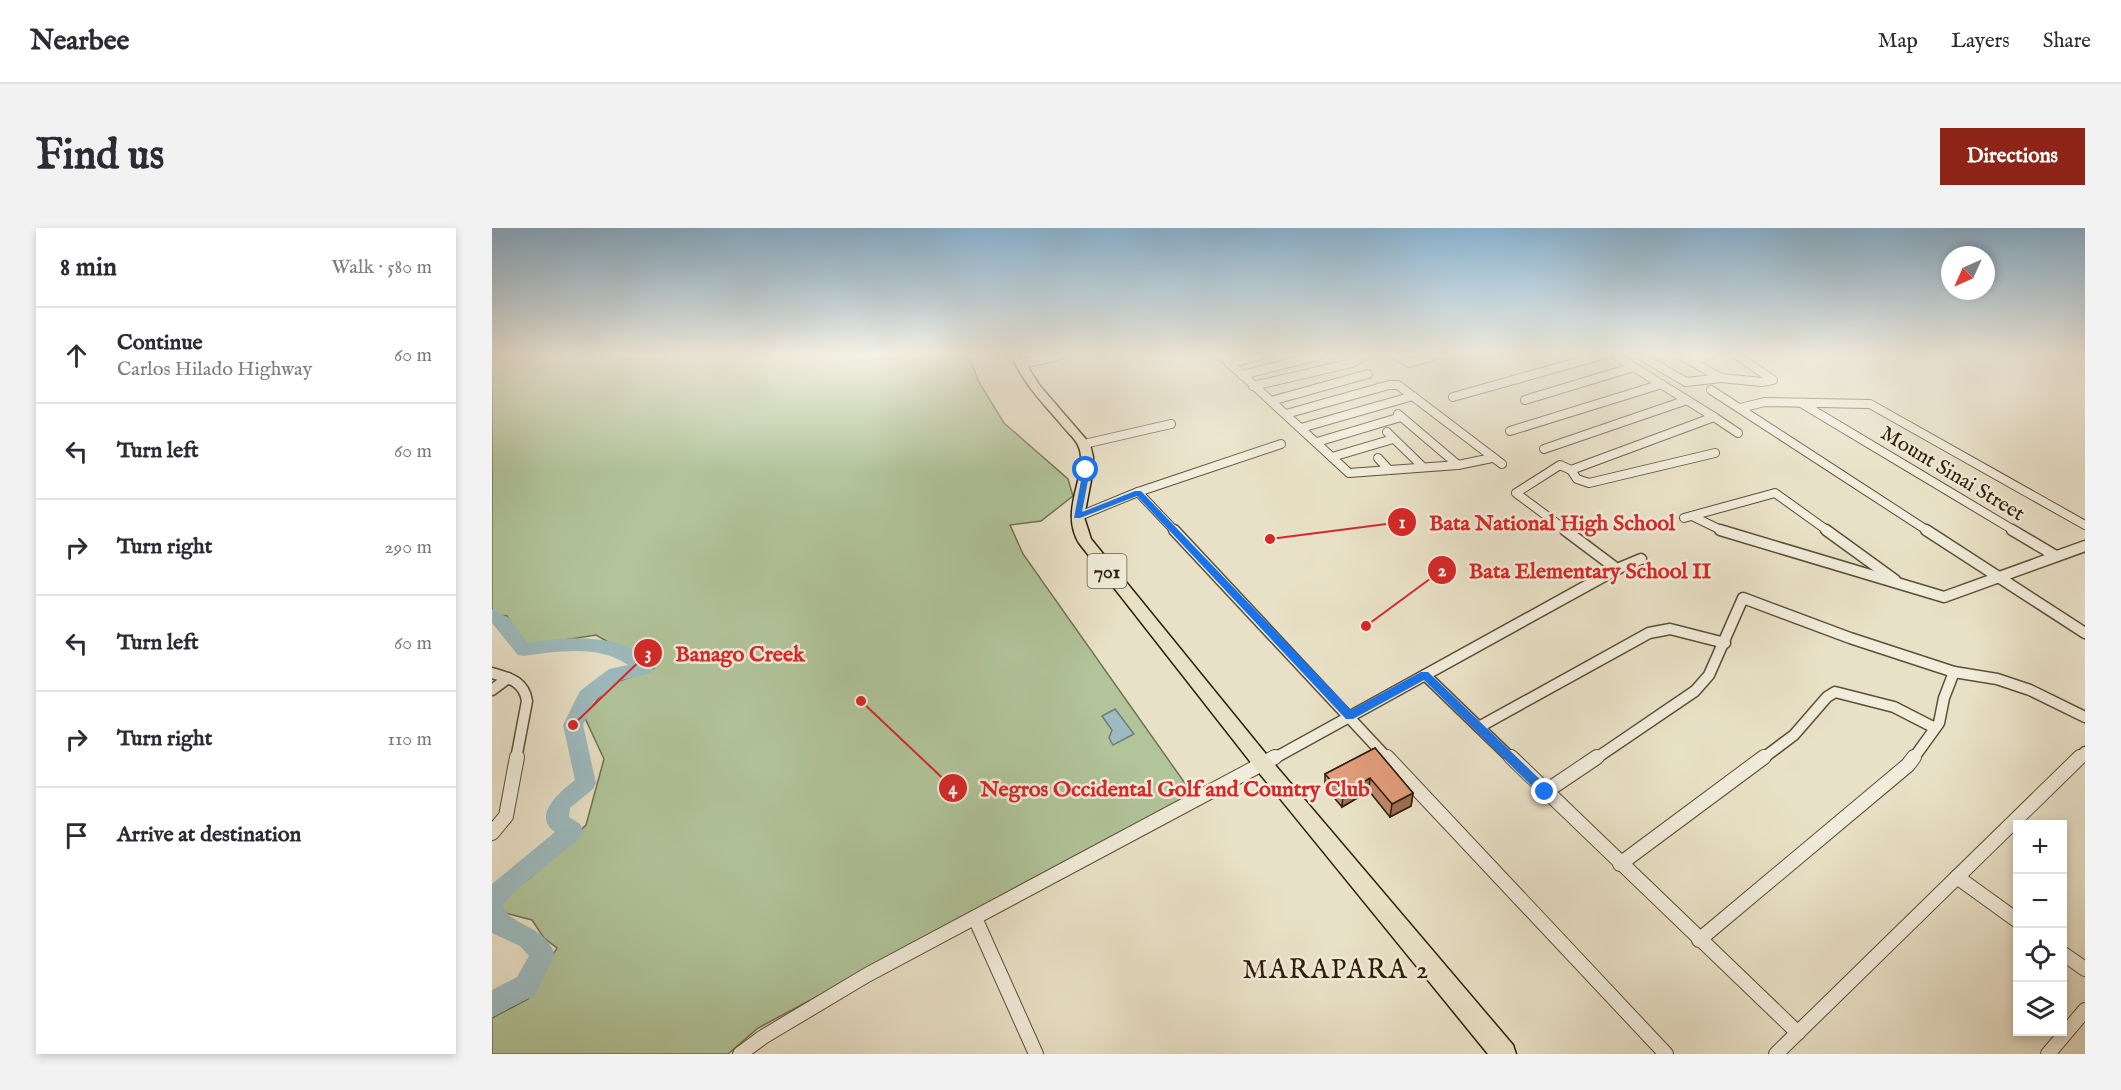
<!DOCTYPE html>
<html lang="en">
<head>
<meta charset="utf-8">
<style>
  body { margin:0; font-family:"IM FELL English",serif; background:#f2f2f3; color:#2b2b33 }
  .controls { position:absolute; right:18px; bottom:18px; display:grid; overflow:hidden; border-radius:0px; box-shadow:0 3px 9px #0003 }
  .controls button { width:54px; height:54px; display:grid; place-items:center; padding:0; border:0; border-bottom:2px solid #e1e1e2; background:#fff; color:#2b2b33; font:30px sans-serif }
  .compass { position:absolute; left:1449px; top:18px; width:54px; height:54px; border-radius:50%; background:#fff; box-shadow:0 3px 9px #0003; rotate:225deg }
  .stop { position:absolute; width:18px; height:18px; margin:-14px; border:4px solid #1a73e8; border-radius:50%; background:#fff }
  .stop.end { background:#1a73e8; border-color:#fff; box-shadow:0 2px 6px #0008 }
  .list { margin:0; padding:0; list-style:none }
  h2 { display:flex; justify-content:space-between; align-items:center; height:78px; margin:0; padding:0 24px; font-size:26px }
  h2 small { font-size:20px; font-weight:400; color:#7c7c81 }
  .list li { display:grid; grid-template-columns:39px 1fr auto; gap:18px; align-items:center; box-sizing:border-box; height:96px; padding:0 24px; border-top:2px solid #e1e1e2 }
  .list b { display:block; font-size:22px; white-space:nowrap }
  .list p { margin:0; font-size:20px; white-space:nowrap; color:#7c7c81 }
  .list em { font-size:20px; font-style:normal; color:#7c7c81 }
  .icon { flex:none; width:33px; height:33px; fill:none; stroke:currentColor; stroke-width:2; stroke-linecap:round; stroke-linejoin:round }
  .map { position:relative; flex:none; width:1593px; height:826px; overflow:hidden; border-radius:0px }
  header { display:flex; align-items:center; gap:36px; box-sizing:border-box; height:84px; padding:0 30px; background:#fff; border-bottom:2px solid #e1e1e2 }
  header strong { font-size:28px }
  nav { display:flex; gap:33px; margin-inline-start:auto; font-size:21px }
  .intro { display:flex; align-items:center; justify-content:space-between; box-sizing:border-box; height:144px; padding:0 36px }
  h1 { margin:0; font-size:42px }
  .button { padding:15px 27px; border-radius:0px; background:#8f2418; color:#fff; font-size:21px; font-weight:700 }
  main { display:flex; gap:36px; padding:0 36px }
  aside { flex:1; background:#fff; border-radius:0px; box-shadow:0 3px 9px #0003 }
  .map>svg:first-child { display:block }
  .green { fill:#b1c49a; stroke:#707150; stroke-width:1.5 }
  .water { fill:#9dbbc0; stroke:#717c76; stroke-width:1.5 }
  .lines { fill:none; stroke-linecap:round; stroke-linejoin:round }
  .river { fill:#9dbbc0; fill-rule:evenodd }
  .street-far2-casing { stroke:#5d4f36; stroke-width:10 }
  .street-far1-casing { stroke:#5d4f36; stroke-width:13 }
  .street-casing { stroke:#5d4f36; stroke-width:16 }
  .primary-casing { stroke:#2e1e06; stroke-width:3 }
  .street-far2 { stroke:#f1ecdb; stroke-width:8 }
  .street-far1 { stroke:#f1ecdb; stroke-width:10 }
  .street { stroke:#f1ecdb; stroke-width:14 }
  .primary { fill:#e9e1c7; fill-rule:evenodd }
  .wall { fill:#c2876c; stroke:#2e1e06; stroke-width:1.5 }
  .shaded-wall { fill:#9e6e58; stroke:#2e1e06; stroke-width:1.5 }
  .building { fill:#e29d7d; stroke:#2e1e06; stroke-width:1.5 }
  .route { fill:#1a73e8 }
  .labels { text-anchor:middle; stroke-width:5; stroke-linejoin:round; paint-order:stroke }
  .shield { fill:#f1ecdb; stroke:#685c46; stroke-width:1.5 }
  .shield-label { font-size:20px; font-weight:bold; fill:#2e1e06 }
  .street-label { font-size:21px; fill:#2e1e06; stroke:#f1ecdb }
  .near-neighbourhood-label { font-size:27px; letter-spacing:1.5px; fill:#2e1e06; stroke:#f1ecdb }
  .leader { fill:none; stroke:#d62828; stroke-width:2 }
  .callout-dot { fill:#d62828; stroke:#f1ecdb; stroke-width:2 }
  .mark-label { font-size:18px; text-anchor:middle; font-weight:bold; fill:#fff }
  .callout-label { font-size:22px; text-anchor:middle; font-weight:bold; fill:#d62828; stroke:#f1ecdb; stroke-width:5; stroke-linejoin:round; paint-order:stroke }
</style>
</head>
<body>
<header>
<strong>Nearbee</strong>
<nav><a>Map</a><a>Layers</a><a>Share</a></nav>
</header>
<div class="intro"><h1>Find us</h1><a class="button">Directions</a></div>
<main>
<aside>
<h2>8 min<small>Walk · 580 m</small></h2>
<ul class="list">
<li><svg class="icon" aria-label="ahead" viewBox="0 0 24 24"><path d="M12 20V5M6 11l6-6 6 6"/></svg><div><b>Continue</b><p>Carlos Hilado Highway</p></div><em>60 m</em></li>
<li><svg class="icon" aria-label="left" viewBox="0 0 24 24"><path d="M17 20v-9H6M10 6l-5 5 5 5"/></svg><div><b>Turn left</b></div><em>60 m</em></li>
<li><svg class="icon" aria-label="right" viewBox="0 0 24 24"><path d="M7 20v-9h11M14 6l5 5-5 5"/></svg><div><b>Turn right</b></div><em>290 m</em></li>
<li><svg class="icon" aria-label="left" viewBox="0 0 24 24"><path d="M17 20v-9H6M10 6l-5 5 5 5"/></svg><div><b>Turn left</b></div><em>60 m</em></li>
<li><svg class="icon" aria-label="right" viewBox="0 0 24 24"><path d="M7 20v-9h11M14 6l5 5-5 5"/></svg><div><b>Turn right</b></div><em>110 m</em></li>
<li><svg class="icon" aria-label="arrive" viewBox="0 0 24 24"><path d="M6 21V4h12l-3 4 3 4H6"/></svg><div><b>Arrive at destination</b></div></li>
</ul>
</aside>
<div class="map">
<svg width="1593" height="826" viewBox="0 0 1593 826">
  <rect width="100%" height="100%" fill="#e9e1c7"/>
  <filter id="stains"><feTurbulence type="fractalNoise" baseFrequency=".00333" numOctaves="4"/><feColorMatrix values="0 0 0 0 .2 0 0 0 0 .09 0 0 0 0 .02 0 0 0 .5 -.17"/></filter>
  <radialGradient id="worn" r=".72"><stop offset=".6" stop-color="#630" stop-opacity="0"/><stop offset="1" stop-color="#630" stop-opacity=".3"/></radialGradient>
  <!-- green -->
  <polygon class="green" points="0,128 477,128 487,154 512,195 576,251 581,268 549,293 518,297 531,326 702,568 266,800 236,826 0,826 0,790 36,771 65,720 52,710 40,692 9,684 7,670 38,650 94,597 112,531 92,488 117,457 162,440 141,422 118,415 104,407 34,418 15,388 0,386"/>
  <!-- water -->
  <polygon class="water" points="623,481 642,506 621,517 617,510 620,502 610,488"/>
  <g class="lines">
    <!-- river -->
    <path class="river" d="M0 381 17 390 36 415C71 409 141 403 161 440L159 445 130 452 102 473 91 497 104 555 101 561 78 580 77 589 88 596 91 603 88 610 23 663 10 678C23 701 49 694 63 726L43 767 0 789V762L25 749 37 728 28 718 0 705V656L63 604C39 587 69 563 83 552L71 497 88 463 117 441 136 437C112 420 81 422 53 425 44 426 35 429 26 427L0 395Z"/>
    <!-- street-far2 casing -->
    <g class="street-far2-casing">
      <g id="street-far2">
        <polyline points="730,128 857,245 966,237 1000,230"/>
        <polyline points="905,128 917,135 942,128"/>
        <polyline points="1149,128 1194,154 1229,150 1269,154 1281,152 1246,128"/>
        <polyline points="1190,128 1229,150"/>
        <polyline points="1199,133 1218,128"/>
        <polyline points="529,136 567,128"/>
        <polyline points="737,136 767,128"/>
        <polyline points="750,147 825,128"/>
        <polyline points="761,158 860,135 871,128"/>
        <polyline points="1219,162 1436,303"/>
        <polyline points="961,169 1107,128"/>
        <polyline points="1033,172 1142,139"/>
        <polyline points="779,173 876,146"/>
        <polyline points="1309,175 1523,303"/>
        <polyline points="1248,180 1273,174 1378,176 1593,297"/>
        <polyline points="794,186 897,157 906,157 1010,236"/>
        <polyline points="906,186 966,237"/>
        <polyline points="1222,189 1246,205"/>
        <polyline points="809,200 921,168"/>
        <polyline points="1018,203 1170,156"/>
        <polyline points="895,204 931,239"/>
        <polyline points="825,214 909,189"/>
        <polyline points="592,216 679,196"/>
        <polyline points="1052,221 1195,172"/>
        <polyline points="840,229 901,211"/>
        <polyline points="886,230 897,242"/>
        <polyline points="1079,242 1085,251 1097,255 1223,225"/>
        <polyline points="646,264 683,303"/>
        <polyline points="1200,288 1231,303"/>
        <polyline points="585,289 646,264 789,216"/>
        <polyline points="1192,290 1283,265 1336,303"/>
        <polyline points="1075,303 1024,265 1068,237 1079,242 1222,189 1124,128"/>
      </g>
    </g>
    <!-- street-far1 casing -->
    <g class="street-far1-casing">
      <g id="street-far1">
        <polyline points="682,302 896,531"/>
        <polyline points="1073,302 1125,341"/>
        <polyline points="1228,302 1452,369 1593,318"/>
        <polyline points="1334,302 1403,352"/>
        <polyline points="1434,302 1593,405"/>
        <polyline points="1520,302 1564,328"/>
        <path d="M0 445C17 450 32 453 35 473L24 531"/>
        <polyline points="933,447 1020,531"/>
        <polyline points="0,462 16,450"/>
        <polyline points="987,499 1157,405 1178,401 1233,415"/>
        <polyline points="781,531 1125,341 1149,331"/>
        <polyline points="1103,531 1203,463 1217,447 1251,370 1358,410 1462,444 1505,451 1538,462 1593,489"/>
        <polyline points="1270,531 1302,507 1335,469 1343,464 1402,479 1443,500"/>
        <polyline points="1421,531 1447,495 1452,470 1462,444"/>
        <polyline points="1586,531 1593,524"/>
      </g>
    </g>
    <!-- street casing -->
    <g class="street-casing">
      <g id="street">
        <polyline points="895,529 1174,826"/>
        <polyline points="1019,529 1306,805"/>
        <polyline points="1053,564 1105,529"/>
        <polyline points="0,605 14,588 25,529"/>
        <polyline points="1128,636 1272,529"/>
        <polyline points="1465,649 1526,693"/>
        <polyline points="483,690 544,826"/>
        <polyline points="1207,712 1416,537 1422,529"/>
        <polyline points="1570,725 1593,741"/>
        <polyline points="248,826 271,809 375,747 783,529"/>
        <polyline points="1284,826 1588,529"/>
        <polyline points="1556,826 1593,782"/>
      </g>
    </g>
    <!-- primary casing -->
    <g class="primary-casing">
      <path id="primary" d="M520 128H532L537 141 548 158 598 216 601 229V242L592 289 599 311 778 531 1021 817 1024 826H996L764 541 587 315C566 280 599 244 586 217 582 209 573 202 568 195 550 174 530 154 520 128Z"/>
    </g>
    <!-- street-far2 -->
    <use href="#street-far2" class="street-far2"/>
    <!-- street-far1 -->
    <use href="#street-far1" class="street-far1"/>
    <!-- street -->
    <use href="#street" class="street"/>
    <!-- primary -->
    <use href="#primary" class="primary"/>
  </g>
  <!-- wall -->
  <polygon class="wall" points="883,520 921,565 919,578 898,589 877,563 850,579 833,559 833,546"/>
  <!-- shaded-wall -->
  <g class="shaded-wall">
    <polygon points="878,550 877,563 850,579 851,566"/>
    <polygon points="921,565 919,578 898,589 900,576"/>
  </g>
  <!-- building -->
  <polygon class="building" points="883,520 921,565 900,576 878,550 851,566 833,546"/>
  <!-- sky -->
  <linearGradient id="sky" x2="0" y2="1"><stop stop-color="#8ab7d8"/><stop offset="0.52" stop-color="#f5f2e6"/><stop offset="1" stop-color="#f5f2e6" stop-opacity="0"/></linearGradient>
  <rect width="1593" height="244" fill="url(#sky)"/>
  <!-- route -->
  <polygon class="route" points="594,240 598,242 590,284 643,263 649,263 859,482 929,444 936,444 1057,560 1057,567 1049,567 932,452 861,491 854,491 645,268 588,290 582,290 591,242"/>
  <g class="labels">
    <!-- shield labels -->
    <rect class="shield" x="595.5" y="326" width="39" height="34" rx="4.5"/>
    <g class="shield-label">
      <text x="615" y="350">701</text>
    </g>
    <!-- street labels -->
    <g class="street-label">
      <text transform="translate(1461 245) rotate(31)" y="7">Mount Sinai Street</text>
    </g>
    <!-- near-neighbourhood labels -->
    <g class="near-neighbourhood-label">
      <text x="844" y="750">MARAPARA 2</text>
    </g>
  </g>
  <!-- callouts -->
  <path class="leader" d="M778 311L910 294M874 398L950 342M81 497L156 425M369 473L461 560"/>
  <g class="callout-dot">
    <circle cx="778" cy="311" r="6"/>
    <circle cx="874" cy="398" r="6"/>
    <circle cx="81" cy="497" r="6"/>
    <circle cx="369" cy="473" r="6"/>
    <circle cx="910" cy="294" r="15"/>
    <circle cx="950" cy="342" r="15"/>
    <circle cx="156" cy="425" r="15"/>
    <circle cx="461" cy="560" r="15"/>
  </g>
  <g class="mark-label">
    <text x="910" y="300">1</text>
    <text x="950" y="348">2</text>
    <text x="156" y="431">3</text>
    <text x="461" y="566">4</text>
  </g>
  <g class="callout-label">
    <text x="1060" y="302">Bata National High School</text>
    <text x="1098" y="350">Bata Elementary School II</text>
    <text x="248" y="433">Banago Creek</text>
    <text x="683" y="568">Negros Occidental Golf and Country Club</text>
  </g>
  <rect width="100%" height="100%" filter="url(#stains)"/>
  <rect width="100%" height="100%" fill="url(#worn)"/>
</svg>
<div class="controls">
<button>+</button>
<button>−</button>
<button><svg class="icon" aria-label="locate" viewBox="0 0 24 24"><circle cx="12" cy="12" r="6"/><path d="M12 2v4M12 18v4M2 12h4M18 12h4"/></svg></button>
<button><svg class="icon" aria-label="layers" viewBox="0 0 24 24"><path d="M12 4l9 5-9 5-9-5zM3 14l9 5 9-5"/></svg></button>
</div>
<svg class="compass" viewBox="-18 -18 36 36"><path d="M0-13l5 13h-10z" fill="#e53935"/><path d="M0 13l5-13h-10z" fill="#7c7c81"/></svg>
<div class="stop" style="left:594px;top:242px"></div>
<div class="stop end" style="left:1053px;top:564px"></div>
</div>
</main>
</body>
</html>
